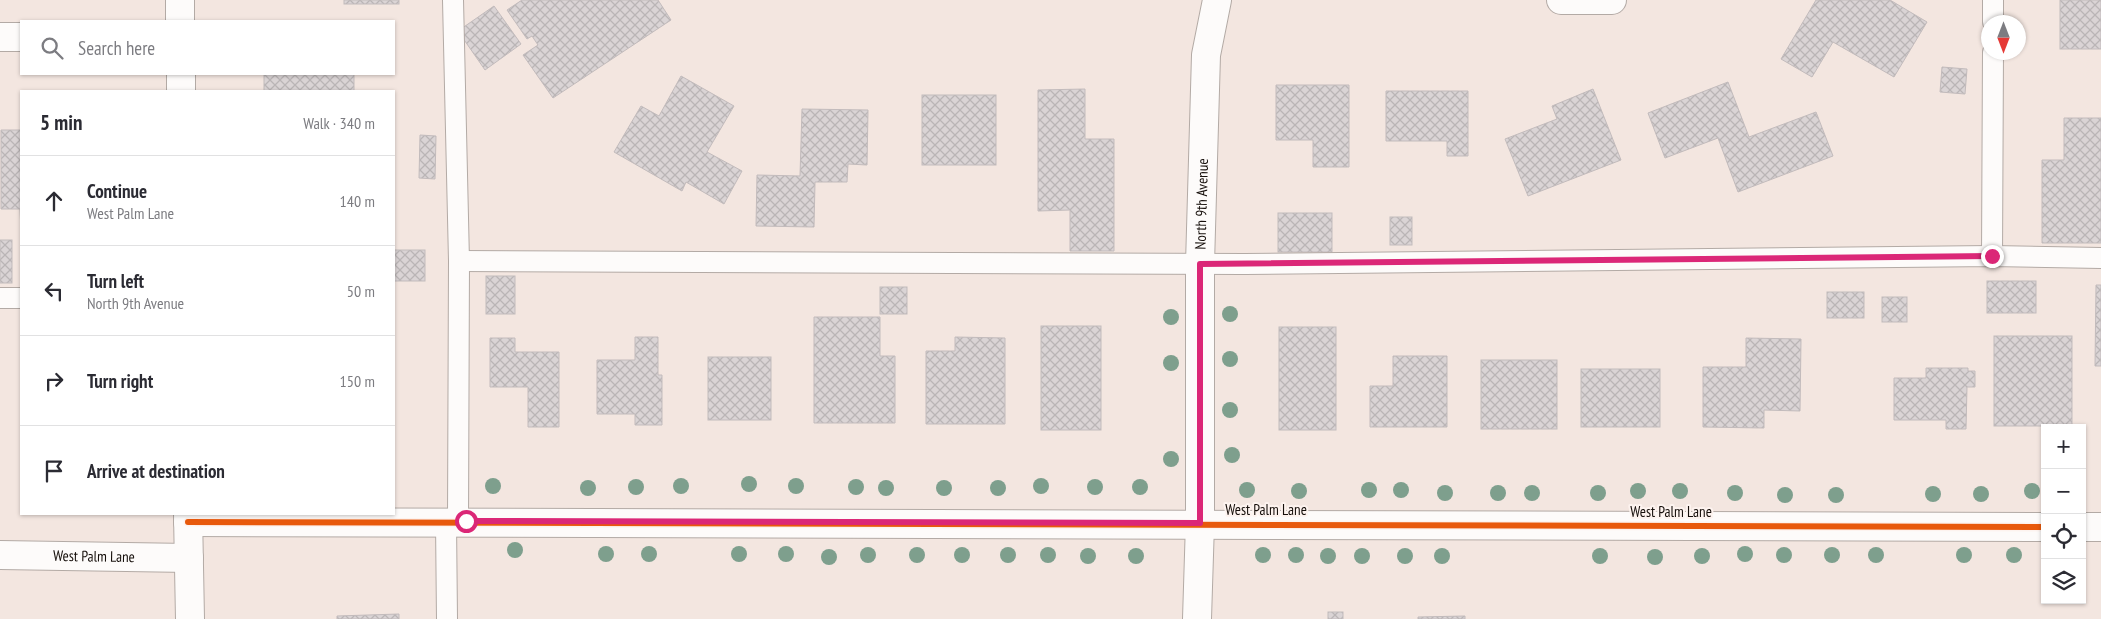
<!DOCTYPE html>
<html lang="en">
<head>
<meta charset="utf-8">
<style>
  body { margin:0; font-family:"PT Sans Narrow",sans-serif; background:#f7f7f7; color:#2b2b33 }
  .controls { position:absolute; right:15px; bottom:15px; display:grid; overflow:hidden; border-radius:0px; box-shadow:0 1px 4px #0004 }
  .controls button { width:45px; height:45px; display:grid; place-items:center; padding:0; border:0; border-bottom:1px solid #e1e1e2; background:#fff; color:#2b2b33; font:25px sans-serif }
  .compass { position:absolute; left:1981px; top:15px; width:45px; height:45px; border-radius:50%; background:#fff; box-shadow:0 1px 4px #0004; rotate:180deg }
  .stop { position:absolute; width:15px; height:15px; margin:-11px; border:4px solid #db2777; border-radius:50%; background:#fff }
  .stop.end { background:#db2777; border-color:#fff; box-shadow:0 1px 5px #0008 }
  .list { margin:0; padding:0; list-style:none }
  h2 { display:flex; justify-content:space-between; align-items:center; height:65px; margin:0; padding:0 20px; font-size:21px }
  h2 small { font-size:16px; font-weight:400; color:#7c7c81 }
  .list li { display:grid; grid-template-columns:32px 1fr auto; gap:15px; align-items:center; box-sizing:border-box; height:90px; padding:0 20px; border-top:1px solid #e1e1e2 }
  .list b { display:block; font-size:19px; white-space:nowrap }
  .list p { margin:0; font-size:16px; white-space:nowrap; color:#7c7c81 }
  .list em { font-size:16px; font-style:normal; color:#7c7c81 }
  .icon { flex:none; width:28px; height:28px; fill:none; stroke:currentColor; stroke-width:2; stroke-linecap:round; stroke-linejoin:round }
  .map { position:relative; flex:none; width:2101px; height:619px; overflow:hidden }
  .search { position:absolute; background:#fff; box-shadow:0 1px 4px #0004; left:20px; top:20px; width:375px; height:55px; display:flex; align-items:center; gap:12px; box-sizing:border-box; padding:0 18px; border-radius:0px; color:#7c7c81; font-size:19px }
  .panel { position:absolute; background:#fff; box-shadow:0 1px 4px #0004; left:20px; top:90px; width:375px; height:425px; border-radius:0px }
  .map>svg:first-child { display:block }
  .building { fill:url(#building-cross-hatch); stroke:#c2bbbc }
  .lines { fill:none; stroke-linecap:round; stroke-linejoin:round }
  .lane-casing { stroke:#b3aaa5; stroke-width:22 }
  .street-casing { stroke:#b3aaa5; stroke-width:30 }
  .secondary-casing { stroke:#b3aaa5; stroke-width:30 }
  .lane { stroke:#fdfbfa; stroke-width:20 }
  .street { stroke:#fdfbfa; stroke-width:28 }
  .secondary { stroke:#fdfbfa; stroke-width:28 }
  .cycleway-casing { stroke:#fdf3ef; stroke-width:9 }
  .cycleway { stroke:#e8590c; stroke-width:6 }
  .tree { fill:#7e9f8d }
  .route { stroke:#db2777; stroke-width:6 }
  .labels { text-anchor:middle; stroke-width:4; stroke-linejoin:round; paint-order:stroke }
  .street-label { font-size:15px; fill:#160f0b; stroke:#fdf3ef }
</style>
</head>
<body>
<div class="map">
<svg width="2101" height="619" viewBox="0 0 2101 619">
  <defs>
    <pattern id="building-cross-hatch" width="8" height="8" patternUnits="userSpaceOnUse" patternTransform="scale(1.25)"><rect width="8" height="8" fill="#dad4d5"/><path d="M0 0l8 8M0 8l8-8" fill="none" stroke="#bab5b6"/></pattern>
  </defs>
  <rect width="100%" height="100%" fill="#f3e6e0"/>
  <!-- building -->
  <g class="building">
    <rect x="344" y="0" width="55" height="4"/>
    <polygon points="522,0 658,0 671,20 553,98 523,55 538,45 532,36 527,39 507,10"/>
    <polygon points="1816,0 1890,0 1927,22 1894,77 1833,42 1812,77 1781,59"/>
    <rect x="2060" y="0" width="41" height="49"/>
    <polygon points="494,6 521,44 485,70 458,31"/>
    <polygon points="1942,67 1967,69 1965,94 1940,92"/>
    <rect x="264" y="74" width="90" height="17"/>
    <polygon points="681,76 734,106 707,152 742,171 724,204 686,182 682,191 614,152 641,106 659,116"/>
    <polygon points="1728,82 1749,137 1816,112 1833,156 1738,192 1718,138 1665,158 1648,113"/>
    <polygon points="1276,85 1349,85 1349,167 1313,167 1313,140 1276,140"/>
    <polygon points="1085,89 1085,139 1114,139 1114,251 1070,251 1070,210 1038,211 1038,90"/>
    <polygon points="1593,89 1621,160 1528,196 1505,139 1557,119 1552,106"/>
    <polygon points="1386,91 1468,91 1468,156 1447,156 1447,141 1386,141"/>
    <rect x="922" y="95" width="74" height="70"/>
    <polygon points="802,109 868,110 867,165 848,164 847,182 815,182 814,227 756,226 757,175 800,176"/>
    <polygon points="2064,118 2101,118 2101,243 2042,243 2042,160 2064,160"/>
    <polygon points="1,130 21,130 21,231 20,209 1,209"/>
    <polygon points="420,135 436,136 435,179 419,178"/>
    <rect x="1278" y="213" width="54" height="39"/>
    <rect x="1390" y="217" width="22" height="28"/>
    <rect x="0" y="240" width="12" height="43"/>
    <rect x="394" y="250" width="31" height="31"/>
    <rect x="486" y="276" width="29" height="38"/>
    <rect x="1987" y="281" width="49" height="32"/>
    <polygon points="2096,285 2101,285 2101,366 2095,366"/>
    <rect x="880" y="287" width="27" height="27"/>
    <rect x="1827" y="292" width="37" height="26"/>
    <rect x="1882" y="297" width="25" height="25"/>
    <polygon points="814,317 880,317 880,356 895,356 895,423 814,423"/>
    <rect x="1041" y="326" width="60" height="104"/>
    <rect x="1279" y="327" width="57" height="103"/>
    <rect x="1994" y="336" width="78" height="90"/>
    <polygon points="635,337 658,337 658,375 662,375 662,425 635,425 635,414 597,414 597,360 635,360"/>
    <polygon points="955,337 1005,338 1005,424 926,424 926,351 955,351"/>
    <polygon points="490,338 515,338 515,352 559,352 559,427 528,427 528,387 490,387"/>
    <polygon points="1746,338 1801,339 1800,411 1764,410 1764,428 1703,427 1703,367 1746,367"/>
    <polygon points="1393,356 1447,356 1447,427 1370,427 1370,386 1393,386"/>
    <rect x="708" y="357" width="63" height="63"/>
    <rect x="1481" y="360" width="76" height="69"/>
    <polygon points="1926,368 1968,368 1968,371 1975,371 1975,387 1967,387 1966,429 1946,429 1946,420 1894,420 1894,378 1926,378"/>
    <rect x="1581" y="369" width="79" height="58"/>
    <rect x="1328" y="612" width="15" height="7"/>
    <polygon points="399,614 399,619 337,619 337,616"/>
    <polygon points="1465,616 1465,619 1418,619 1418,617"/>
  </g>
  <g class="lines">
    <!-- lane casing -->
    <g class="lane-casing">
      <g id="lane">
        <polyline points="453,0 459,261 458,521"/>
        <polyline points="1993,22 1993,0"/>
        <polyline points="1992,256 1993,52"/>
        <polyline points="459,261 1245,264 1992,256 2101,258"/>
        <polyline points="0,298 21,298"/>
        <polyline points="446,522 447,619"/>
      </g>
    </g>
    <!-- street casing -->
    <g class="street-casing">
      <g id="street">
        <polyline points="1561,0 1612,0"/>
        <polyline points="0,37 21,37"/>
        <polyline points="188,522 2045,527"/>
        <polyline points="2082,527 2101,527"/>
        <path id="s1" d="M0 555 189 558"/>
        <path id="s2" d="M1197 619 1200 523V264L1206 55 1217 0"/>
      </g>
    </g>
    <!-- secondary casing -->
    <g class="secondary-casing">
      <g id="secondary">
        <polyline points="180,0 180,21"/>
        <polyline points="181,74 181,91"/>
        <polyline points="188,514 190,619"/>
      </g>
    </g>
    <!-- lane -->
    <use href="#lane" class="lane"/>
    <!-- street -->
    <use href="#street" class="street"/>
    <!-- secondary -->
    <use href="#secondary" class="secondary"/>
    <!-- cycleway casing -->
    <g class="cycleway-casing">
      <polyline id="cycleway" points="188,522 2045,527"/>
    </g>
    <!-- cycleway -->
    <use href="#cycleway" class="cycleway"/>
  </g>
  <!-- trees -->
  <g class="tree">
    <circle cx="1230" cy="314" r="8"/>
    <circle cx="1171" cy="317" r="8"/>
    <circle cx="1230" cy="359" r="8"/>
    <circle cx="1171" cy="363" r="8"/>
    <circle cx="1230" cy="410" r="8"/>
    <circle cx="1232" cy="455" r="8"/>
    <circle cx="1171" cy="459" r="8"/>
    <circle cx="749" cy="484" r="8"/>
    <circle cx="493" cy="486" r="8"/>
    <circle cx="681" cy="486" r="8"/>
    <circle cx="796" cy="486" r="8"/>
    <circle cx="1041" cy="486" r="8"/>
    <circle cx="636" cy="487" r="8"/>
    <circle cx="856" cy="487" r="8"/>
    <circle cx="1095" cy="487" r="8"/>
    <circle cx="1140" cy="487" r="8"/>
    <circle cx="588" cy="488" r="8"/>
    <circle cx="886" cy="488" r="8"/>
    <circle cx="944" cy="488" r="8"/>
    <circle cx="998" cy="488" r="8"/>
    <circle cx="1247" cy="490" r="8"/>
    <circle cx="1369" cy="490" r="8"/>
    <circle cx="1401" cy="490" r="8"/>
    <circle cx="1299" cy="491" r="8"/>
    <circle cx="1638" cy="491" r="8"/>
    <circle cx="1680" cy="491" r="8"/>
    <circle cx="2032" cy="491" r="8"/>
    <circle cx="1445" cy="493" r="8"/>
    <circle cx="1498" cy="493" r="8"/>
    <circle cx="1532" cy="493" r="8"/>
    <circle cx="1598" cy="493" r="8"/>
    <circle cx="1735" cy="493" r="8"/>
    <circle cx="1933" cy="494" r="8"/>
    <circle cx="1981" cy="494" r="8"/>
    <circle cx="1785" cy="495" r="8"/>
    <circle cx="1836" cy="495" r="8"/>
    <circle cx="515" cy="550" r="8"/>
    <circle cx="606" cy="554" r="8"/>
    <circle cx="649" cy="554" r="8"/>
    <circle cx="739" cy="554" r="8"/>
    <circle cx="786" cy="554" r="8"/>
    <circle cx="1745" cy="554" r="8"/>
    <circle cx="868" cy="555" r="8"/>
    <circle cx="917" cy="555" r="8"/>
    <circle cx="962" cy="555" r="8"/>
    <circle cx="1008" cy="555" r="8"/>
    <circle cx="1048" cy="555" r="8"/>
    <circle cx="1263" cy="555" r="8"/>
    <circle cx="1296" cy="555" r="8"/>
    <circle cx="1784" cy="555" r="8"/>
    <circle cx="1832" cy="555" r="8"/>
    <circle cx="1876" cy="555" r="8"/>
    <circle cx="1964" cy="555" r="8"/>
    <circle cx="2014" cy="555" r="8"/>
    <circle cx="1088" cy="556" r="8"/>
    <circle cx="1136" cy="556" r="8"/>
    <circle cx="1328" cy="556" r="8"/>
    <circle cx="1362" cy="556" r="8"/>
    <circle cx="1405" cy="556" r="8"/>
    <circle cx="1442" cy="556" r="8"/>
    <circle cx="1600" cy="556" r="8"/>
    <circle cx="1702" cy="556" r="8"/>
    <circle cx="829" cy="557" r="8"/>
    <circle cx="1655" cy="557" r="8"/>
  </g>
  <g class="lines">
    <!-- route -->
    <polyline class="route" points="466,521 1200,523 1200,264 1992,256"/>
  </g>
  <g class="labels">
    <!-- street labels -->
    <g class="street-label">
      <text dy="5" stroke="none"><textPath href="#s2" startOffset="415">North 9th Avenue</textPath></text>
      <text x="1266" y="515">West Palm Lane</text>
      <text x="1671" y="517">West Palm Lane</text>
      <text dy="5" stroke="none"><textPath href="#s1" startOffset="94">West Palm Lane</textPath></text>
    </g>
  </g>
</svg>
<div class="controls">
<button>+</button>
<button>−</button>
<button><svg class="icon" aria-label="locate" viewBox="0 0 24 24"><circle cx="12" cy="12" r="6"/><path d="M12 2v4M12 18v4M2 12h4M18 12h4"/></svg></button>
<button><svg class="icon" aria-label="layers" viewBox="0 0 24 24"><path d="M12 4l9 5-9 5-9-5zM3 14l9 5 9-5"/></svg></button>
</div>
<svg class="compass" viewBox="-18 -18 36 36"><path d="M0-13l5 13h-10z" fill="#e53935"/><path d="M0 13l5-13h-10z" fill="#7c7c81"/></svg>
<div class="stop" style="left:466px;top:521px"></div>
<div class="stop end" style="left:1992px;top:256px"></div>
<div class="search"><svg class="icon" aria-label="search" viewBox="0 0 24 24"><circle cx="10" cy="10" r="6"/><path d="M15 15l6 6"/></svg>Search here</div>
<section class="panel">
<h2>5 min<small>Walk · 340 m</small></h2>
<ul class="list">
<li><svg class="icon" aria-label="ahead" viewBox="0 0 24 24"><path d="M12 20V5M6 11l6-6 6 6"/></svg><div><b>Continue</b><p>West Palm Lane</p></div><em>140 m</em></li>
<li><svg class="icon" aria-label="left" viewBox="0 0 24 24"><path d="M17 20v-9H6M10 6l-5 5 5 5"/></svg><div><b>Turn left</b><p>North 9th Avenue</p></div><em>50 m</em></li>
<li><svg class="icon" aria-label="right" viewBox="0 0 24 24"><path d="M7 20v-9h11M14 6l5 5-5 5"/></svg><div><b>Turn right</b></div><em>150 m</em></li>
<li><svg class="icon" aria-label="arrive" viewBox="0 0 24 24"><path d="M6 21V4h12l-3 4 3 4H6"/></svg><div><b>Arrive at destination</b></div></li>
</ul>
</section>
</div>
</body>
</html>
